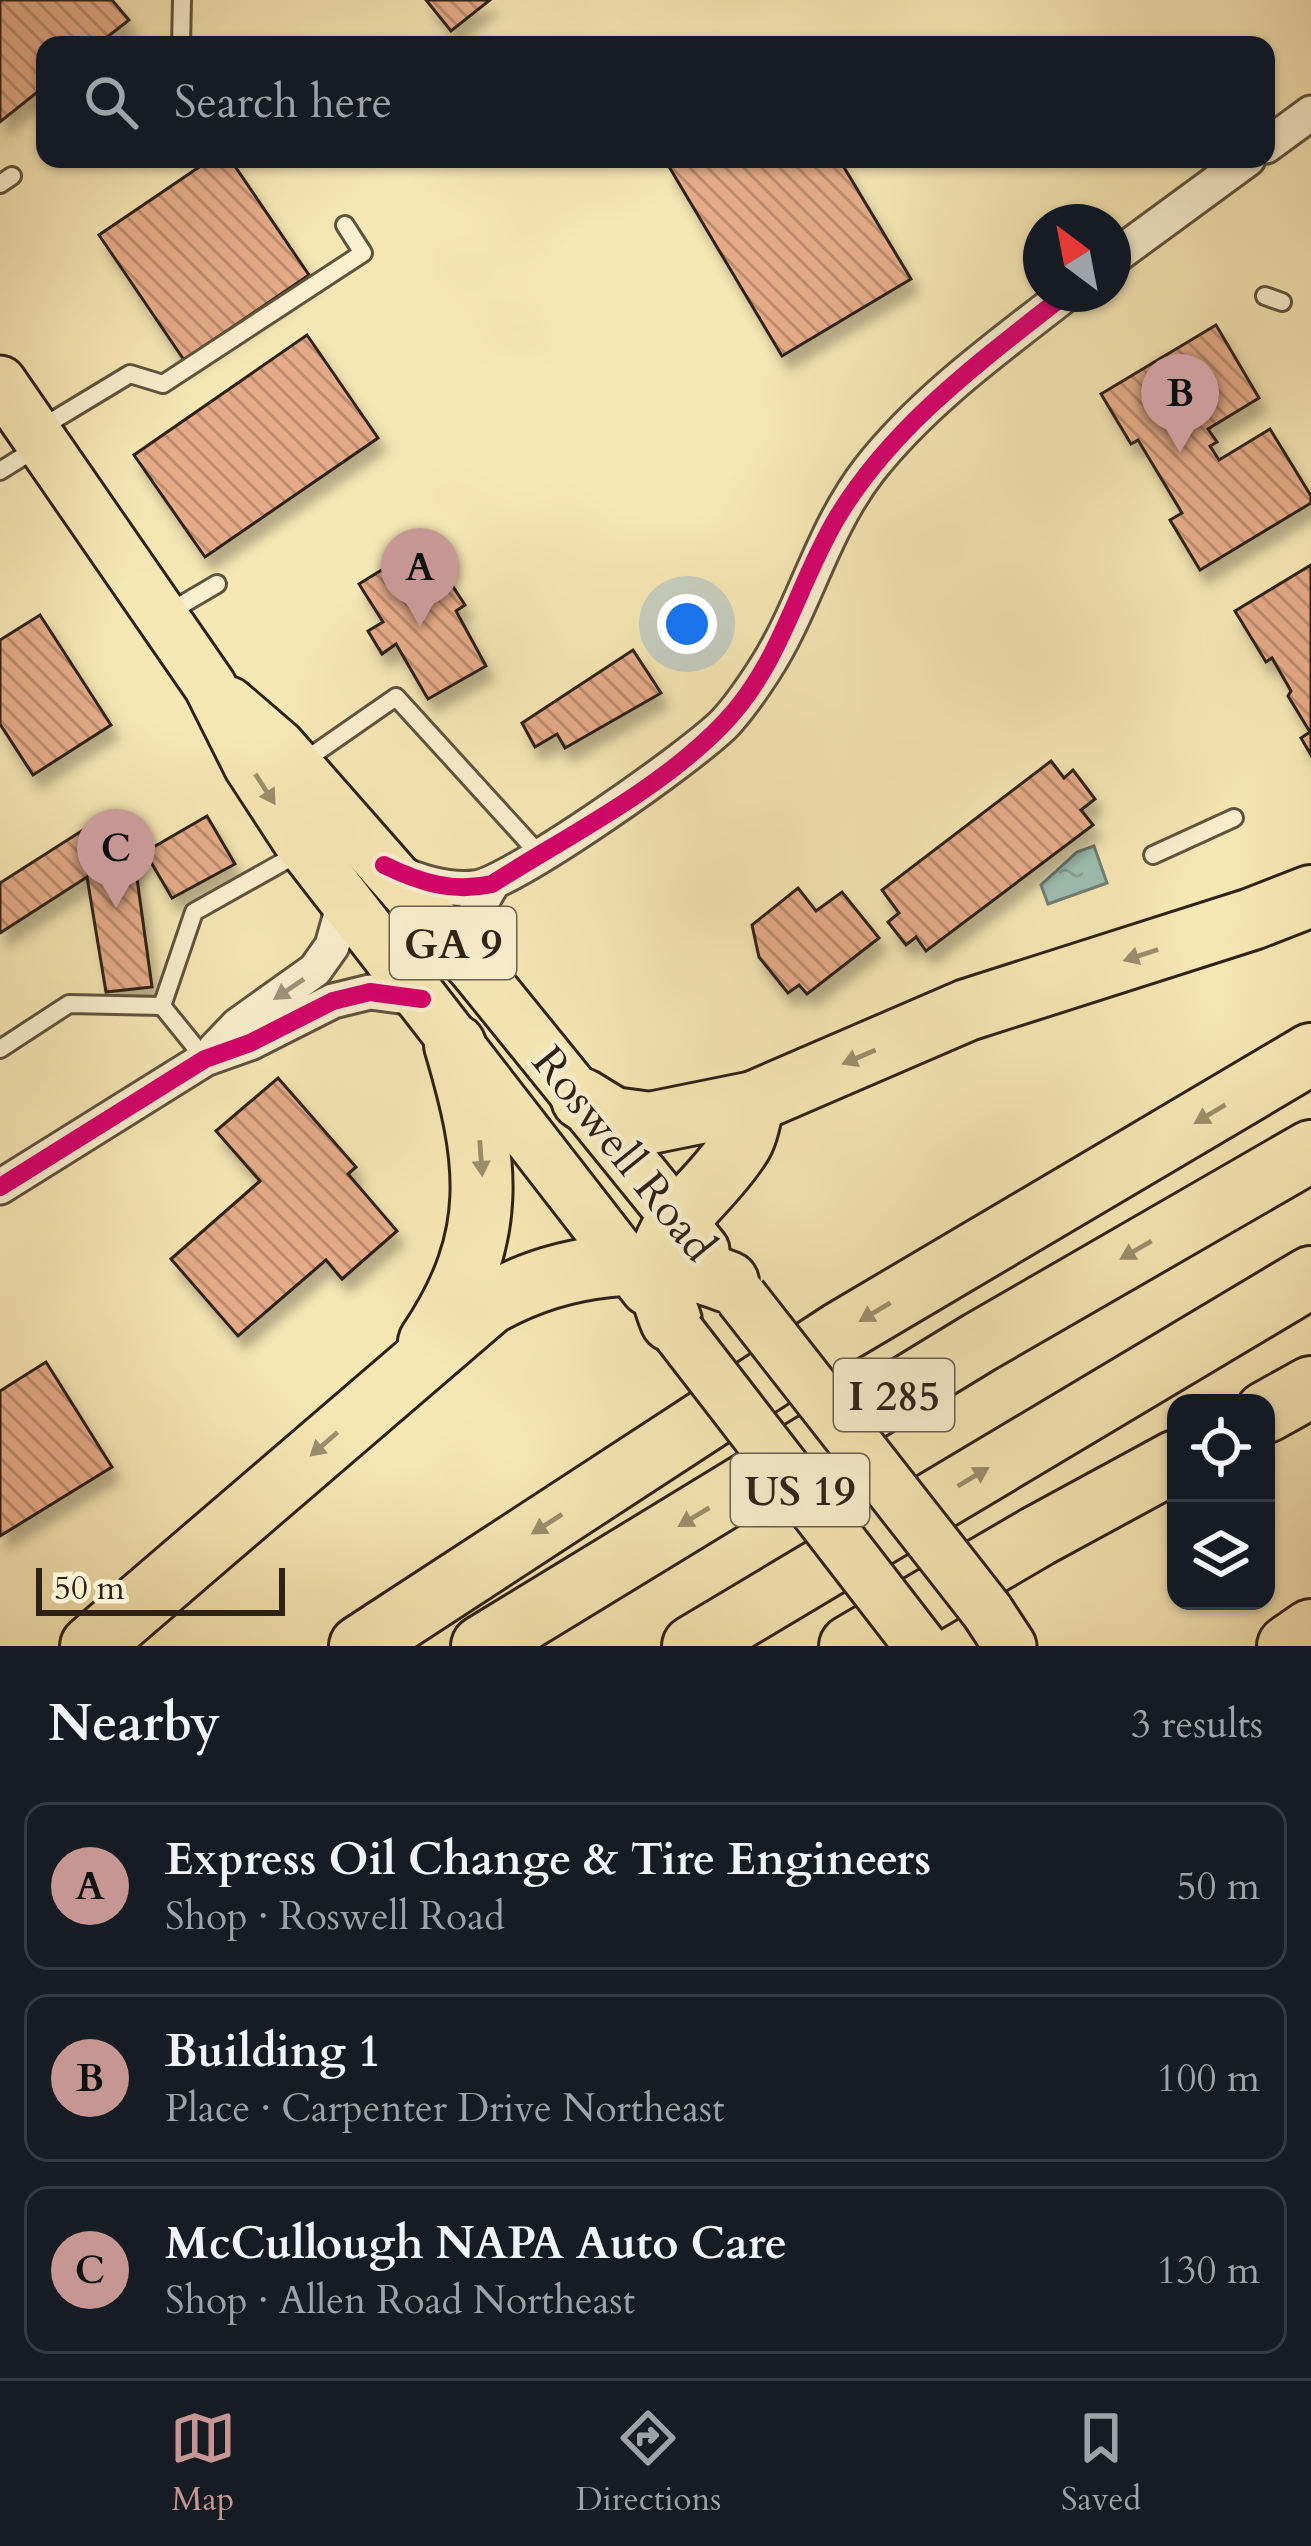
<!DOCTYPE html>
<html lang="en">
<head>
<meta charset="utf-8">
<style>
  body { margin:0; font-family:Cardo,serif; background:#20242c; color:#f1f3f6 }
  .controls { position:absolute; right:36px; bottom:36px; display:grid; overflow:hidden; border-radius:24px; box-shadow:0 3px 9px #0004 }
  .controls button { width:108px; height:108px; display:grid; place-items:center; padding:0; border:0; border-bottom:3px solid #363941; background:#171b24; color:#f1f3f6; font:60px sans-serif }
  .compass { position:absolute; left:1023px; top:204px; width:108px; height:108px; border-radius:50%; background:#171b24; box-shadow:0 3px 9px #0004; rotate:328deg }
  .scale { position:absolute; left:36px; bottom:30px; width:249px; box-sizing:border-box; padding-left:12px; border:6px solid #2e2216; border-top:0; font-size:33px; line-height:42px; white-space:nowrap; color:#2e2216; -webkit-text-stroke:9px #faefcf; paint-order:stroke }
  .you { position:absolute; left:687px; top:624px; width:42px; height:42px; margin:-30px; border:9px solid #fff; border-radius:50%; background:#1a73e8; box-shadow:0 0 0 18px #1a73e833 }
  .badge { display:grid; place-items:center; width:78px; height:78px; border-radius:50%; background:#c59692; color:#111; font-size:39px; font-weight:700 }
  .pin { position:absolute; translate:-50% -99px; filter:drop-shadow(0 3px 6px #0008) }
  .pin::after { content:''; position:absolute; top:63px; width:42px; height:36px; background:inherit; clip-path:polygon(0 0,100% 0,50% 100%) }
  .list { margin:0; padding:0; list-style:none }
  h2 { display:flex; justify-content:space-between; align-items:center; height:156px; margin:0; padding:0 48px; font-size:51px }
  h2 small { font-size:39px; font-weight:400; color:#9ea1a6 }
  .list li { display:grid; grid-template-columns:78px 1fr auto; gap:36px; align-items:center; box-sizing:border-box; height:168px; margin:0 24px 24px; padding:0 24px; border:3px solid #363941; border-radius:24px }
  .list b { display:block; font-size:45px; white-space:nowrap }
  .list p { margin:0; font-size:39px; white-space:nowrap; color:#9ea1a6 }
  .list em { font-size:39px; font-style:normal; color:#9ea1a6 }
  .icon { flex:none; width:66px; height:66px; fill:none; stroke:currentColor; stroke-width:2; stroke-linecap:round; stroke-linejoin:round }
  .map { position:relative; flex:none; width:1311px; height:1646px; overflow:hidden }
  .search { position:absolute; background:#171b24; box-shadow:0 3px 9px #0004; left:36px; right:36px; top:36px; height:132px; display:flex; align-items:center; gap:30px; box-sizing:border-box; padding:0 42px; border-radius:24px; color:#9ea1a6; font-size:45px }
  .sheet { height:732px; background:#171b24 }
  nav { display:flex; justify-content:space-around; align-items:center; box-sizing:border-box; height:168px; border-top:3px solid #363941; background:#171b24; font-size:33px; color:#9ea1a6 }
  nav a { display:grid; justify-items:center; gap:6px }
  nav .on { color:#c59692 }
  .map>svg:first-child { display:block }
  .water { fill:url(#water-ripples); stroke:#718074; stroke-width:3 }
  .building { fill:url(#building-back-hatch); stroke:#2e2216; stroke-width:3; filter:url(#shadow) }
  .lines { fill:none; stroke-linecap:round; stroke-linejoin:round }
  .lane-casing { stroke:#60533e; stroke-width:22 }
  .street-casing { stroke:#60533e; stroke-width:39 }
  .primary-casing { stroke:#2e2216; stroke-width:57 }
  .highway-casing { stroke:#2e2216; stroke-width:66 }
  .lane { stroke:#faefcf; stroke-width:16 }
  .street { stroke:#faefcf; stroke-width:33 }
  .primary { stroke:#f7e7b5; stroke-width:51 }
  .highway { stroke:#f7e7b5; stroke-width:60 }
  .primary-bridge-casing { stroke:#2e2216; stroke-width:57; stroke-linecap:butt }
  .primary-bridge { stroke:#f7e7b5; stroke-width:51 }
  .cycleway-casing { stroke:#faefcf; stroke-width:26 }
  .cycleway { stroke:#d6006c; stroke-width:18 }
  .oneway { fill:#9d8e6d }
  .oneway2 { fill:#9e937c }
  .labels { text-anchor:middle; stroke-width:9; stroke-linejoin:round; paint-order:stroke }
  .shield { fill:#faefcf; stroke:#6b604e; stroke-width:3 }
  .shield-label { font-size:42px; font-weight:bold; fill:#2e2216 }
  .street-label { font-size:45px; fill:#2e2216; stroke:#faefcf }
</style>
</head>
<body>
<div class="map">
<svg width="1311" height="1646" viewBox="0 0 1311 1646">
  <defs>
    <pattern id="water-ripples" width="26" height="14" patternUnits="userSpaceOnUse" patternTransform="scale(3)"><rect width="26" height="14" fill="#9ebfb3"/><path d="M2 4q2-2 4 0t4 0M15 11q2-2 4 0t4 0" fill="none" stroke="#88a499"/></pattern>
    <pattern id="building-back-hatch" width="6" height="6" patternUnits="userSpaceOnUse" patternTransform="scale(3)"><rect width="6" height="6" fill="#e5ab88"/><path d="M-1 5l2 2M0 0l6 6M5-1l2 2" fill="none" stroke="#ba8b6e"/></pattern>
    <filter id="shadow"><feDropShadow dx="7" dy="13" stdDeviation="6" flood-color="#0004"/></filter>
  </defs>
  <rect width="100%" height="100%" fill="#f7e7b5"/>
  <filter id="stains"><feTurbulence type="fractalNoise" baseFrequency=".00167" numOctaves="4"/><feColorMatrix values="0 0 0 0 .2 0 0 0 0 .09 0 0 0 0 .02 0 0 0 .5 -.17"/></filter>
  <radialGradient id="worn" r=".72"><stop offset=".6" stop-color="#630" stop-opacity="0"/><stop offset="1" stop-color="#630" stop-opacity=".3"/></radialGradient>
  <!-- water -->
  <polygon class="water" points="1094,846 1107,883 1048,904 1041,885 1077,852"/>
  <!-- building -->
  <g class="building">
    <polygon points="0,0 112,0 129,20 97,45 45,45 45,86 0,122"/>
    <polygon points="426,0 490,0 451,31"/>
    <polygon points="211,159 230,159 309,275 184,360 99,235"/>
    <polygon points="677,159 839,159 911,279 782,356 668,165"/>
    <polygon points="1216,325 1259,398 1208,429 1217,442 1210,446 1219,460 1270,429 1311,496 1311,503 1200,570 1170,520 1182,513 1138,440 1131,444 1101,394"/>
    <polygon points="307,335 378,438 205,557 134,455"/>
    <polygon points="414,550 438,590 450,582 465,605 456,611 486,666 428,699 396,644 382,654 368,631 383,622 359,584"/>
    <polygon points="1311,565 1311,755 1301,738 1310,732 1288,696 1291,691 1272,658 1266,662 1235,611"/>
    <polygon points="40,615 111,725 33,775 0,724 0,640"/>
    <polygon points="633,650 661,693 565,748 557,734 535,747 522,723"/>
    <polygon points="1051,761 1064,778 1073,770 1095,799 1081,810 1093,825 926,951 916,937 906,945 888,922 899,913 882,890"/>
    <polygon points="105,816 135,864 152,987 106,992 87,877 0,933 0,883"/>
    <polygon points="207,816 235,864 172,898 145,852"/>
    <polygon points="798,888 816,911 842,892 879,938 807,994 799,985 788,993 759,957 752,925"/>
    <polygon points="278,1078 356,1167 348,1174 397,1231 342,1279 326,1260 238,1336 171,1259 260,1181 216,1131"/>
    <polygon points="46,1362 112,1467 0,1536 0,1391"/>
  </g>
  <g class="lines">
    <!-- lane casing -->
    <g class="lane-casing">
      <g id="lane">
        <polyline points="181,45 182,0"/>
        <polyline points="0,184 12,176"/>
        <polyline points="1265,296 1282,302"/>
        <polyline points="39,429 130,374 163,384 363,253 345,225"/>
        <polyline points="0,471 40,446"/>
        <polyline points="166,614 217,584"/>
        <polyline points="301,763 396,697 539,854"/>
        <polyline points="1153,855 1234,818"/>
        <polyline points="162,1006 205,1059"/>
        <polyline points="0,1049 69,1004 162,1006 194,912 299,853"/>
      </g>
    </g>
    <!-- street casing -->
    <g class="street-casing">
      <g id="street">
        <polyline points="1266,146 1311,113"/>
        <polyline points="1113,258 1248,159"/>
        <path d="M395 871C419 882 448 891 475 888 513 883 694 755 725 723 739 708 752 689 763 672 805 608 821 532 869 470 923 401 997 348 1066 294"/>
        <polyline points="476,970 474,915 492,884"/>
        <polyline points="215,1049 238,1025 315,970 332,946 345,900"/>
        <polyline points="0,1187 205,1059 250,1043 333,1001 370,992 422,999"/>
      </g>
    </g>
    <!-- primary casing -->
    <g class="primary-casing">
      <g id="primary">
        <polyline points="0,382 210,686 250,766 297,838 647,1289"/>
        <polyline points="229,703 279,746 476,970 703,1250"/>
        <polyline points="987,1611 1010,1646"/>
      </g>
    </g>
    <!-- highway casing -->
    <g class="highway-casing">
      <g id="highway">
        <polyline points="582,1099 613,1118 650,1123 754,1102 967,1010 1252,919 1311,896"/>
        <path d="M671 1321C633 1230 698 1212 740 1146 748 1134 750 1116 754 1102"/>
        <path d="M429 1342C500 1237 489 1159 455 1045"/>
        <polyline points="1266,1412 1311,1387"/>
        <path d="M91 1646 489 1304C560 1264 652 1251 728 1282"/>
        <polyline points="360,1646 841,1332 1311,1054"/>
        <polyline points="482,1646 980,1342 1311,1151"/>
        <polyline points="693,1646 1311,1277"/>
        <polyline points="850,1646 1038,1536 1176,1461"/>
        <polyline points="1288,1646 1311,1630"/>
      </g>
    </g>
    <!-- lane -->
    <use href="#lane" class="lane"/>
    <!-- street -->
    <use href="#street" class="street"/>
    <!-- primary -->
    <use href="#primary" class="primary"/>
    <!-- highway -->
    <use href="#highway" class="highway"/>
    <!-- primary-bridge casing -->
    <g class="primary-bridge-casing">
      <g id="primary-bridge">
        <polyline points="741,1297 987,1611"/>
        <polyline points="679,1333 921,1646"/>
      </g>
    </g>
    <!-- primary-bridge -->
    <use href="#primary-bridge" class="primary-bridge"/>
    <!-- cycleway casing -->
    <g class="cycleway-casing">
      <g id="cycleway">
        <path d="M384 865C419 882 452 893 492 884 569 835 660 790 724 723 781 664 797 584 838 516 894 424 982 360 1066 294"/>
        <polyline points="0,1187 205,1059 250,1043 333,1001 370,992 422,999"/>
      </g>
    </g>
    <!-- cycleway -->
    <use href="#cycleway" class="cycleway"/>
  </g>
  <!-- one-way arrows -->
  <defs><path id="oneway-solid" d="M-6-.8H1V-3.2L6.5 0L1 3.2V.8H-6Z" transform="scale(3)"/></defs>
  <g class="oneway">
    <use href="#oneway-solid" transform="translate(265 789) rotate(57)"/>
    <use href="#oneway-solid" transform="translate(1141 955) rotate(162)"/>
    <use href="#oneway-solid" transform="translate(859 1057) rotate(157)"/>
    <use href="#oneway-solid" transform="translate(1210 1114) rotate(149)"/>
    <use href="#oneway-solid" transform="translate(481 1158) rotate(86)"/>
    <use href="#oneway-solid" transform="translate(1136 1250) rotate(150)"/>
    <use href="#oneway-solid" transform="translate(875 1312) rotate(149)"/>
    <use href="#oneway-solid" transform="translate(324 1444) rotate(139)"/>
    <use href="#oneway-solid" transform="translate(973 1477) rotate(-31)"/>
    <use href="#oneway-solid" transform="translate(694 1517) rotate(149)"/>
    <use href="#oneway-solid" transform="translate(547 1524) rotate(147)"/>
  </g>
  <use class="oneway2" href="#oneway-solid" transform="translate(289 989) rotate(146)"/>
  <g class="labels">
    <!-- shield labels -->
    <g class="shield">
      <rect x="390" y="907" width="126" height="72" rx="9"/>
      <rect x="834" y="1359" width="120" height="72" rx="9"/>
      <rect x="731" y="1454" width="138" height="72" rx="9"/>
    </g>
    <g class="shield-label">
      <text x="453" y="958">GA 9</text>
      <text x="894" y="1410">I 285</text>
      <text x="800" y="1505">US 19</text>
    </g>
    <!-- street labels -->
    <g class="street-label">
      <text transform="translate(625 1153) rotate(51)" y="16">Roswell Road</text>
    </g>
  </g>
  <rect width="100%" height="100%" filter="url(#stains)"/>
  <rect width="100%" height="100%" fill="url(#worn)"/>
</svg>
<div class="controls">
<button><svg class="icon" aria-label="locate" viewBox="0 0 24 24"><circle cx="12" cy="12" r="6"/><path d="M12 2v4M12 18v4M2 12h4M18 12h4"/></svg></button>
<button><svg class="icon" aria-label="layers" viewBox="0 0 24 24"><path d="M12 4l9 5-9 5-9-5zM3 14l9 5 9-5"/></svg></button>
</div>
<svg class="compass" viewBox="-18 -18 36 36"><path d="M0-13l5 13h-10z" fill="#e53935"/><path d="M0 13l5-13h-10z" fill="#9ea1a6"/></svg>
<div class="scale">50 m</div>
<div class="you"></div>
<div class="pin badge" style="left:420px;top:627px">A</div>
<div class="pin badge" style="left:1180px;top:453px">B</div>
<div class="pin badge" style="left:116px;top:908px">C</div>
<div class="search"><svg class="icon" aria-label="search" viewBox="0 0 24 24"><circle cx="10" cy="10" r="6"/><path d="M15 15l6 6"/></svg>Search here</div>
</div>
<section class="sheet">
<h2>Nearby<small>3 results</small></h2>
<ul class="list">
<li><span class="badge">A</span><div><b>Express Oil Change &amp; Tire Engineers</b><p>Shop · Roswell Road</p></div><em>50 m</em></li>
<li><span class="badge">B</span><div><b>Building 1</b><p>Place · Carpenter Drive Northeast</p></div><em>100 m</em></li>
<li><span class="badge">C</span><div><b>McCullough NAPA Auto Care</b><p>Shop · Allen Road Northeast</p></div><em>130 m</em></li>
</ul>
</section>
<nav>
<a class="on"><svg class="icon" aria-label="map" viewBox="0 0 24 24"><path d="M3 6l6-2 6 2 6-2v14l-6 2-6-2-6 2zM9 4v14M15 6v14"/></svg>Map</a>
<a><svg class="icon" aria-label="directions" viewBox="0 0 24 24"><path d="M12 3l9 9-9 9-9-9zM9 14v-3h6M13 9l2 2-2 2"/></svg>Directions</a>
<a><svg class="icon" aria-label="saved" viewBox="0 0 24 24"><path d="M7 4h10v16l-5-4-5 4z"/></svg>Saved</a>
</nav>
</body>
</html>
